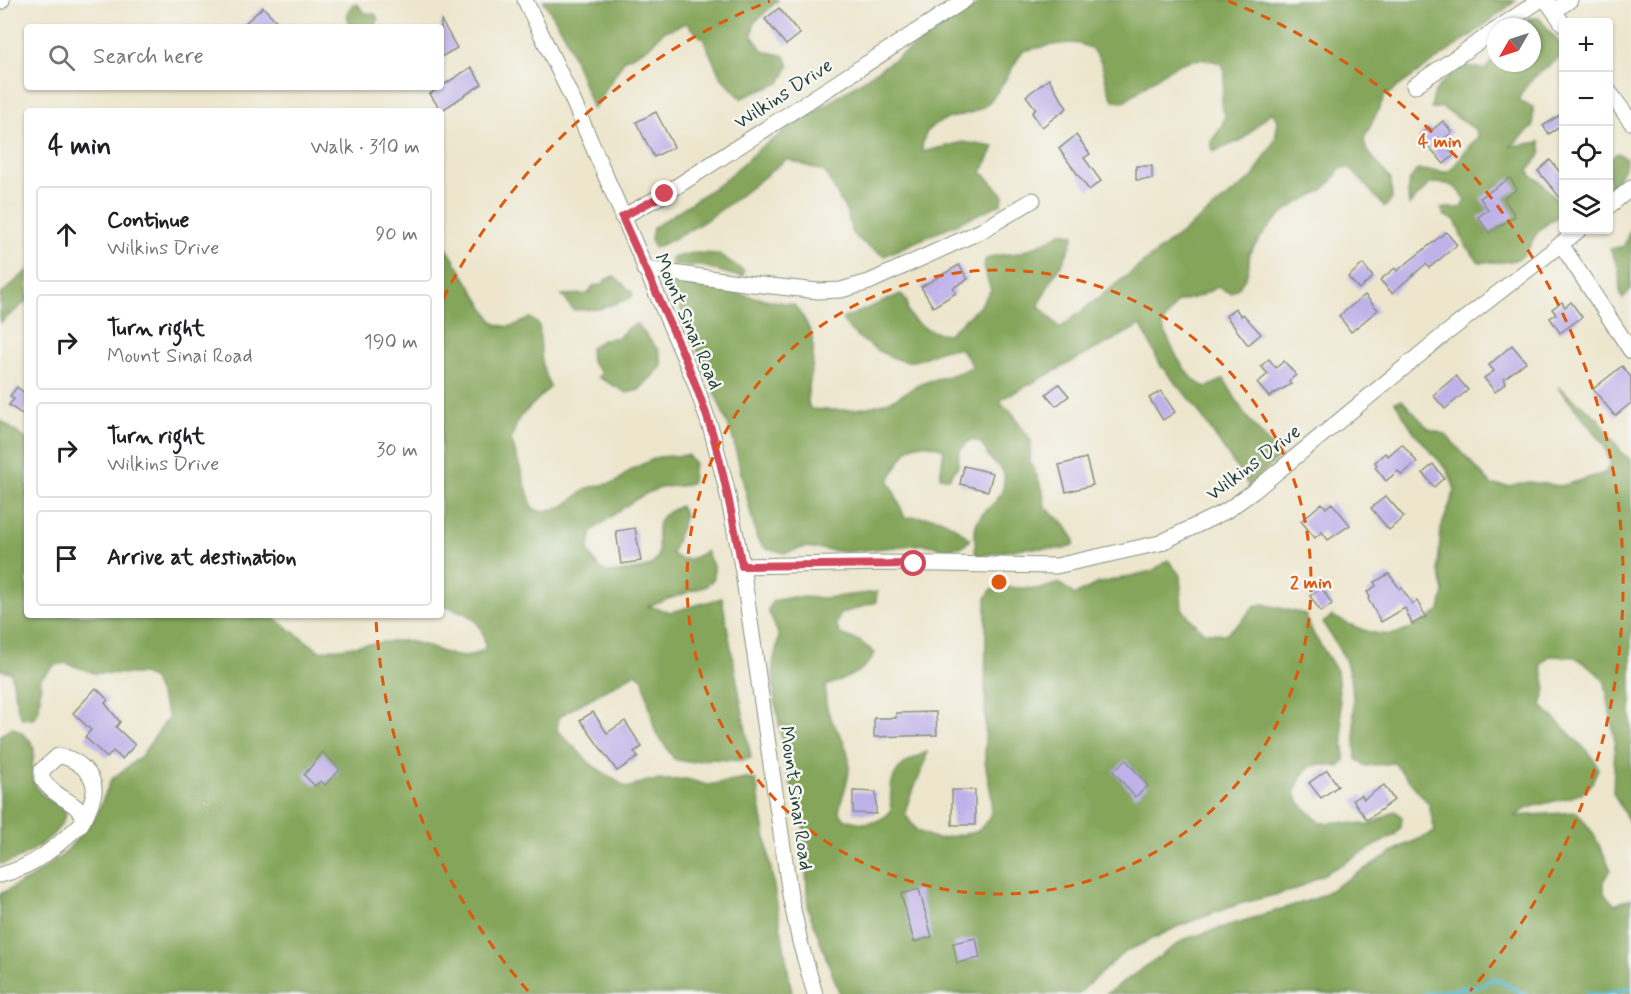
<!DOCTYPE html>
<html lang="en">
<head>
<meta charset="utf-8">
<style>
  body { margin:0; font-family:Mynerve,sans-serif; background:#f6f6f6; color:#202124 }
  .controls { position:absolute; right:18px; top:18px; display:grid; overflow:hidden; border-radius:6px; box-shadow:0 2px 4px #0004 }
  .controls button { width:54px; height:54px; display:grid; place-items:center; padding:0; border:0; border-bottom:2px solid #e0e0e0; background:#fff; color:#202124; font:30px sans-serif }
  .compass { position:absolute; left:1487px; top:18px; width:54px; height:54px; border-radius:50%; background:#fff; box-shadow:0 2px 4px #0004; rotate:231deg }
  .stop { position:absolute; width:18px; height:18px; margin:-14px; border:4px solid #d1495b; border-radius:50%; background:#fff }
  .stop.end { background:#d1495b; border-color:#fff; box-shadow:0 2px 6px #0008 }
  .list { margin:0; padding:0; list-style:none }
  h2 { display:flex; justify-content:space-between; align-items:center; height:78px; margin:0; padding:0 24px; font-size:26px }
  h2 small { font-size:20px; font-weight:400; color:#757577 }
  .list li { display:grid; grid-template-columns:39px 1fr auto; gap:18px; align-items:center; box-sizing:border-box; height:96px; margin:0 12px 12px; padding:0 12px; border:2px solid #e0e0e0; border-radius:6px }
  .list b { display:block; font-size:22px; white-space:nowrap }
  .list p { margin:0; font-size:20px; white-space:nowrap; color:#757577 }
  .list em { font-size:20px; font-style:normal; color:#757577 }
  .icon { flex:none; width:33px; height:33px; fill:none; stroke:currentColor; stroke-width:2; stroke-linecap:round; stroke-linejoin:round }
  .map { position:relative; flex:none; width:1631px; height:994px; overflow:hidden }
  .search { position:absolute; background:#fff; box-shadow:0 2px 4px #0004; left:24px; top:24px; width:420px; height:66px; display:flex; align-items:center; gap:15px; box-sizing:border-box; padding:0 21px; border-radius:6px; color:#757577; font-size:22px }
  .panel { position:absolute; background:#fff; box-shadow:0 2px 4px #0004; left:24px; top:108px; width:420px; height:510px; border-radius:6px }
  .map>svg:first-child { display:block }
  .forest { fill:#84a55a; stroke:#527147; stroke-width:1.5 }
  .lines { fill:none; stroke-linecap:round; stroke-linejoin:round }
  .stream { stroke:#51b7cf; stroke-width:4 }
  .building { fill:#bfb1e9 }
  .minor-casing { stroke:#869280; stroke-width:17 }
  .minor { stroke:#fff; stroke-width:15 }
  .route { stroke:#d1495b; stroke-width:8 }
  .ring { fill:none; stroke:#de580e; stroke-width:3; stroke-dasharray:10 8 }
  .labels { text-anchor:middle; stroke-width:5; stroke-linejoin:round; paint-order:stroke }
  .street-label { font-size:20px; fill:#1f3d34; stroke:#f6f6f2 }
  .centre { fill:#de580e; stroke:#f6f6f2; stroke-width:3 }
  .ring-label { font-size:18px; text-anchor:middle; font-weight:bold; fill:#de580e; stroke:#f6f6f2; stroke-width:5; stroke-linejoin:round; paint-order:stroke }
</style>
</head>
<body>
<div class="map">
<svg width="1631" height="994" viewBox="0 0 1631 994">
  <rect width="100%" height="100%" fill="#f6f6f2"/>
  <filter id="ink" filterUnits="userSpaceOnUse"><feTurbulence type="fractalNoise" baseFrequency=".0167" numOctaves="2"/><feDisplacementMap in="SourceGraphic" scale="12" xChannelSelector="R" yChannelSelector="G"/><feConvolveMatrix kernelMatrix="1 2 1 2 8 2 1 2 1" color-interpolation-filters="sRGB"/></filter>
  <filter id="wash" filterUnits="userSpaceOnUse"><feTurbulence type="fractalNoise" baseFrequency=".008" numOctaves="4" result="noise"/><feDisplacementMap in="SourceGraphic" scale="24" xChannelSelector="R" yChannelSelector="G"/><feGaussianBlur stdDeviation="1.35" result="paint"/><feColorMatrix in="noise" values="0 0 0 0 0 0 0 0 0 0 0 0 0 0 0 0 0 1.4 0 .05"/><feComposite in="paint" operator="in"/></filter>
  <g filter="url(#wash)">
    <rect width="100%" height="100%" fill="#ede6cd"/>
    <!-- forest -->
    <g class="forest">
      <polygon points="543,0 778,0 754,23 752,36 763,51 785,56 789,66 780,83 741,98 720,76 704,40 686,23 663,32 648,48 625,59 593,109 565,35"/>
      <path d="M984 0H1516L1480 29 1385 96 1364 139 1366 149 1391 180 1392 199 1385 207 1350 168H1340C1324 199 1311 192 1286 211 1272 221 1259 240 1249 254 1250 271 1246 283 1231 293L1217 287 1200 296 1177 302 1162 325C1172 348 1183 376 1206 388L1224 379 1245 415 1280 456 1249 486 1192 402 1161 366 1141 325 1002 399 1001 404 1011 411 1031 441 1030 461 1043 490 1045 507 1062 521 1074 539V544L1064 549 1024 548 980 556 975 553C976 544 974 533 976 525 981 507 1007 504 1004 474 1002 466 992 463 989 457 984 448 982 439 970 440L959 451 958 466 949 478 940 477 944 449C908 435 906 452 889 480L905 518C936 514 946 518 970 539L964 546 947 549 924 544 845 552 806 547 785 553 765 548 757 539 732 435 669 280 794 305C816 331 816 348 810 381 808 392 806 399 810 409 838 411 866 411 892 400 902 396 911 388 921 384 939 376 953 378 973 366L961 349C936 346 931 359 912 361 891 363 851 336 842 319L901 294 907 302C905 322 930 333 948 334L979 307 991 290 984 270 985 260C997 252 1006 256 1018 253 1034 248 1048 240 1063 232L1074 235C1067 263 1047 280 1039 306L1060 328 1253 177 1275 140 1278 120 1271 112 1242 140 1213 152 1211 142 1222 126 1225 115 1221 105 1225 74 1221 64C1186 46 1151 83 1124 102L1114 101C1104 88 1107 74 1100 61 1087 31 1047 47 1023 51 1012 67 1002 89 988 103 967 124 922 108 922 152L963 142 994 147 982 172 1004 195 1001 204 884 256 867 246 852 233 847 213 825 172 787 159C745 191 704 228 654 248L651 239 653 228 721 183 760 148Z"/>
      <polygon points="357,4 365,13 375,14 378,19 375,27 350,27 347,13 352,5"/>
      <path d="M1529 18H1539L1561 45 1563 55C1546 68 1526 79 1518 101L1533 107V127L1511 146 1540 142 1542 152 1529 170 1530 175 1539 180 1563 206V213C1554 219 1544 224 1537 233 1531 241 1530 251 1521 257 1508 264 1493 262 1479 262L1465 245 1455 220 1445 216 1441 208H1461L1465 199C1456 183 1447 183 1431 183L1409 205C1407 190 1406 180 1418 170L1448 172C1461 162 1465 146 1479 137L1475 129 1441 107 1431 109C1433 85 1446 77 1465 65L1485 70 1496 55V63H1532V27H1525Z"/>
      <polygon points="1618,153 1626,158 1626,164 1616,181 1609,188 1609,158"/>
      <polygon points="1631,227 1631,289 1623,299 1620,295 1619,269 1610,249 1624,246"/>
      <path d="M441 239 493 322C507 331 516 325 530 318L539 325 542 364 550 387 519 418 511 439 533 509 543 512 564 506 588 488 616 482 632 469 658 457 687 455 694 462 692 482C681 489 672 484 661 488 636 495 613 516 592 531L588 551 599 568 608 573C620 571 635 571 647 567 670 559 649 530 663 516 667 512 675 509 680 506L685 515 672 554C685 563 693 559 706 551L714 568V579L706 586 648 606 671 612 722 598 751 758C737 763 727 759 712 759 694 760 696 765 674 759L655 731 643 679 636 673 566 712 559 718 557 730 592 765 627 788 647 781 687 779 707 785 746 779 756 780 792 994H0V894L29 879 64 854 96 816 111 780 141 756 169 717 152 678 142 674 94 673 66 663 55 665 41 678 39 710 33 719 22 718 18 709 11 672 0 670V420L27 440V615H270L320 651C347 648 377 641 404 641 436 642 452 669 485 649 485 620 467 611 441 606Z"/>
      <path d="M694 253 719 254 744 271 743 276C727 276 715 268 700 266 690 265 680 268 671 263V258Z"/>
      <polygon points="27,271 27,301 0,323 0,295"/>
      <polygon points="614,276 633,293 631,298 599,309 573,310 562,295 588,294 593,286 603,284 605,280"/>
      <polygon points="637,324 659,351 662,366 639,390 627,393 598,377 602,373 591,362 590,348 603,340 619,337 626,329"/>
      <path d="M1558 387 1598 418 1622 453 1631 460V825L1613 793 1615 742 1605 682 1593 669 1575 657 1549 656 1541 665 1546 689 1541 705 1592 756 1598 769C1595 774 1593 782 1590 786 1576 804 1536 798 1516 816L1577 812 1593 833 1611 870 1604 879V893L1615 905 1631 898V994H1106L1185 939 1317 898 1401 847 1435 832 1429 804 1394 763 1366 766 1356 759 1352 683 1345 659 1323 623 1332 616C1380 640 1396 643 1440 610L1444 592 1438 567 1441 528 1455 490 1448 471 1414 432 1395 402 1402 400 1429 429 1446 435 1492 485 1508 486 1529 482 1561 486 1605 473 1611 464 1604 445Z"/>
      <path d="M1168 560 1180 575 1182 609 1203 632 1225 634 1242 621 1254 606 1263 604 1305 614 1314 635 1337 671 1345 760 1339 767C1310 761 1304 765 1295 793L1299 802 1320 823 1340 822 1369 825 1395 811 1402 817 1401 827 1395 835 1295 890 1239 904 1179 926 1123 953 1078 994H840L808 909 804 828 788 773 774 695 773 665 779 636 768 610 773 601 793 597 825 598 877 592 876 602 840 614 836 624 840 634 859 641 875 653C865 673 846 678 826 686 821 720 846 732 849 760 851 775 842 796 839 811L844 819C862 824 878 826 891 811 889 775 893 767 927 752 925 774 908 792 905 814L917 831 937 839 976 832 990 819 992 799 985 762 986 598 991 590 1001 587 1041 589 1059 583 1075 595 1096 584 1152 571Z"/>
      <path d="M12 727C53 750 21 757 37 788 43 800 58 801 66 812 63 834 21 862 0 864V736Z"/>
    </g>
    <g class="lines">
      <!-- stream -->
      <g class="stream">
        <polyline points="1424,994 1480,986 1494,978 1524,994"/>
        <polyline points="1587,994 1599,994"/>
        <polyline points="1604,994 1631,988"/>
      </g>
    </g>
    <g id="blocks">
      <!-- building -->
      <g class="building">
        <polygon points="263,7 282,27 241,27"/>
        <polygon points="779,8 800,34 786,45 765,19"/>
        <polygon points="441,20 457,48 441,57"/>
        <polygon points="471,67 482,84 441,111 430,94"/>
        <polygon points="1049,79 1067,108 1042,127 1032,113 1036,109 1026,96"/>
        <polygon points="656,112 674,147 654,157 636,122"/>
        <polygon points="1563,113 1563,125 1549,134 1543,126"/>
        <polygon points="1443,121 1452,132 1442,141 1454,155 1444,164 1419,135 1429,127 1432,130"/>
        <polygon points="1076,135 1090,154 1084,158 1101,181 1089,190 1059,149"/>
        <polygon points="1550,160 1563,176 1563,201 1538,171"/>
        <polygon points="1136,166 1152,166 1152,179 1136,180"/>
        <polygon points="1510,178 1517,189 1504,198 1515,216 1489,233 1478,217 1488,210 1480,198"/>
        <polygon points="1446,232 1457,245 1429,268 1426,264 1392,293 1380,280 1395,268 1397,271"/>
        <polygon points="1363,264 1373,277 1359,289 1348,277"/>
        <polygon points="959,265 968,279 953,288 956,293 933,307 921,287"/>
        <polygon points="1365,295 1378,310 1351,332 1339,316"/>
        <polygon points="1562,302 1565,307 1571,302 1582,317 1560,333 1550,318 1556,314 1552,309"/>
        <polygon points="1235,308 1241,316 1243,314 1261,334 1248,345 1226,316"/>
        <polygon points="1512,345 1526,362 1504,379 1506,383 1495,392 1484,378 1494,371 1489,365"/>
        <polygon points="1269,359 1276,368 1284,361 1296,375 1289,381 1291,384 1269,397 1257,383 1268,374 1261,366"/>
        <polygon points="1622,366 1631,377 1631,403 1615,416 1593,389"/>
        <polygon points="1456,376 1468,390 1445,409 1433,395"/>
        <polygon points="1059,384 1069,396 1056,406 1046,394"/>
        <polygon points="17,387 27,395 27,408 22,414 9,405 14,399 10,396"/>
        <polygon points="1161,391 1175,412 1163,420 1149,398"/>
        <polygon points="1402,444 1417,462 1402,475 1398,471 1386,481 1375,467 1377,465 1375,462 1385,453 1388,456"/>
        <polygon points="1086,458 1093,485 1066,492 1059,465"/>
        <polygon points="1433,464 1444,478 1434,487 1423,473"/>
        <polygon points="964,466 993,473 988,491 960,484"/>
        <polygon points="1386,496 1404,517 1389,530 1371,508"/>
        <polygon points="1322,503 1326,508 1332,503 1350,525 1328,540 1322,532 1315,538 1301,521"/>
        <polygon points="635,528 641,561 621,564 616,531"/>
        <polygon points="1389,574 1400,589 1402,588 1412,604 1417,601 1426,617 1412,624 1405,608 1381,622 1368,599 1370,597 1367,592 1376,586 1374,582"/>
        <polygon points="1322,588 1332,604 1321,612 1310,596"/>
        <polygon points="96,688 108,700 105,703 120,722 116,727 135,745 122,759 113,751 107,758 85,737 91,730 73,713"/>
        <polygon points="593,712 607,733 625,721 642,747 634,752 638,757 617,771 580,720"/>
        <polygon points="936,712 937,735 874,737 874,718 896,718 896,713"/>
        <polygon points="323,752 340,770 325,785 321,781 315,786 304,775"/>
        <polygon points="1126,760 1148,786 1135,797 1113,771"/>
        <polygon points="1327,770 1338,786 1321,798 1309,783"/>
        <polygon points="1384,785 1394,800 1367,820 1353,800 1361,795 1364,799"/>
        <rect x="952" y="790" width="23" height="35"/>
        <polygon points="853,791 876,792 876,814 853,813"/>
        <polygon points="919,889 932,937 914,942 901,894"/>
        <polygon points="976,938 980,958 957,963 953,943"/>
      </g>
    </g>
  </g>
  <g filter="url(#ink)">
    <use href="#blocks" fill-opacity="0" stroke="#869280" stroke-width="1.5"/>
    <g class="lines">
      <!-- minor casing -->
      <g class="minor-casing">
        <g id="minor">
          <polyline points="525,0 571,96 694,380 712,432 726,486 742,566 790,895 800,942 815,994"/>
          <polyline points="1546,0 1564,25"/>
          <polyline points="0,2 2,0"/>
          <polyline points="1554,11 1570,0"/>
          <polyline points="1500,27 1540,0"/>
          <polyline points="1414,86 1496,30"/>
          <polyline points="1608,90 1631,122"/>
          <polyline points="1608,207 1631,188"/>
          <polyline points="622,217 665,194 965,0"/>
          <polyline points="1561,244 1631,351"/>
          <polyline points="644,269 752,284 818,291 841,290 869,282 981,231 1033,200"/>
          <polyline points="742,566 880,563 1056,566 1160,543 1226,511 1254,491 1440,338 1579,230"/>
          <path d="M0 875C34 867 56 847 81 824L86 815C89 808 93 800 94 792 96 774 75 757 58 756L42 770V779C55 799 75 799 84 818"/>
        </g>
      </g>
      <!-- minor -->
      <use href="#minor" class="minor"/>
    </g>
  </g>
  <g class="lines" filter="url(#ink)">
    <!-- route -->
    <path class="route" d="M665 194 622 217C653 288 689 358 712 432 725 476 733 521 742 566L914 564"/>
  </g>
  <!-- distance rings -->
  <g class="ring">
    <circle cx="999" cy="582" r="312"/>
    <path d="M528 991A624 624 0 0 1 376 620M443 299A624 624 0 0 1 770 1M1228 1A624 624 0 0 1 1470 991"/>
  </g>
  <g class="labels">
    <!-- street labels -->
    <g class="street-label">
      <text transform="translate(783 93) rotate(-33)" y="7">Wilkins Drive</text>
      <text transform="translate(689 321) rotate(67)" y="7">Mount Sinai Road</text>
      <text transform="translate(1253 462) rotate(-37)" y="7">Wilkins Drive</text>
      <text transform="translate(797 798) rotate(82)" y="7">Mount Sinai Road</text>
    </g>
  </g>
  <circle cx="999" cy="582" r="9" class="centre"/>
  <g class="ring-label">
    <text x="1440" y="147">4 min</text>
    <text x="1311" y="588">2 min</text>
  </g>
</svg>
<div class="controls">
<button>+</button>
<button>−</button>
<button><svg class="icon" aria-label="locate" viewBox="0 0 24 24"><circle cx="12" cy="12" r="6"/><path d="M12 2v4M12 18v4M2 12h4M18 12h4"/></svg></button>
<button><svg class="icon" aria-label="layers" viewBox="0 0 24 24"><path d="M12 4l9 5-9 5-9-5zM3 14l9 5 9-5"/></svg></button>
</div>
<svg class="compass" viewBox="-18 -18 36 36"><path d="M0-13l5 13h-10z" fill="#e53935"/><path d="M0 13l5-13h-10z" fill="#757577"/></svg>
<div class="stop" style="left:914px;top:564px"></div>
<div class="stop end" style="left:665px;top:194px"></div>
<div class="search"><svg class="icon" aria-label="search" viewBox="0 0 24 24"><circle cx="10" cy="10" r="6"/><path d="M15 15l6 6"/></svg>Search here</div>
<section class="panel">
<h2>4 min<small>Walk · 310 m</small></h2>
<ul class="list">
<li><svg class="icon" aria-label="ahead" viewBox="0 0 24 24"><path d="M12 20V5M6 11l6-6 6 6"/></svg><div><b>Continue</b><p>Wilkins Drive</p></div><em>90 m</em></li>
<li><svg class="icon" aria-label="right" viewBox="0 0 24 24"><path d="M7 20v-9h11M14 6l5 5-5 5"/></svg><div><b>Turn right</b><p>Mount Sinai Road</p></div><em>190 m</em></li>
<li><svg class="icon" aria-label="right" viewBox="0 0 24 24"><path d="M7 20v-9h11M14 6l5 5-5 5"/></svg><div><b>Turn right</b><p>Wilkins Drive</p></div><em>30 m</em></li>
<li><svg class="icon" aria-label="arrive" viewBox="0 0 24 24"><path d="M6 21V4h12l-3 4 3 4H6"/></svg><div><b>Arrive at destination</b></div></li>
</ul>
</section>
</div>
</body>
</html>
